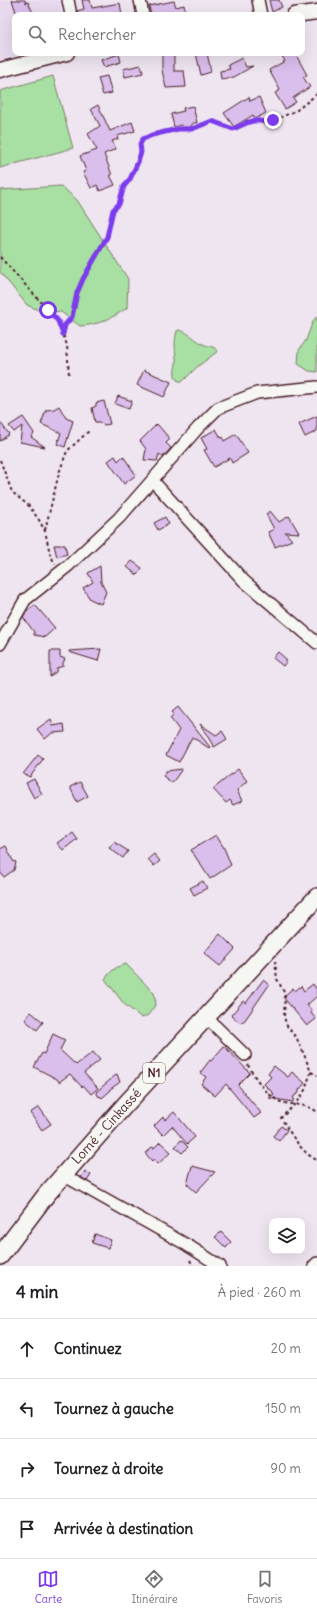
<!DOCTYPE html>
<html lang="fr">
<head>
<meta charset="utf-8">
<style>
  body { margin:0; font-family:Delius,sans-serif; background:#f2f2f2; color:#202124 }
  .controls { position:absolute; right:12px; bottom:12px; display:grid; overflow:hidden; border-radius:8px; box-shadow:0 4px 16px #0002 }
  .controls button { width:36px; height:36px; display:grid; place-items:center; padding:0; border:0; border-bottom:1px solid #e0e0e0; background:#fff; color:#202124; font:20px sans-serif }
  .stop { position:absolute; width:12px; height:12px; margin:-9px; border:3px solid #7c3aed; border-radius:50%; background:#fff }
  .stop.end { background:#7c3aed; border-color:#fff; box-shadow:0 1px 4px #0008 }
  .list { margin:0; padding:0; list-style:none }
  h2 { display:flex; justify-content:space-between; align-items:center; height:52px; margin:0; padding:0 16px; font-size:17px }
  h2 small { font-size:13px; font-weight:400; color:#757577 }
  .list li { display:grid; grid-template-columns:26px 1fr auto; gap:12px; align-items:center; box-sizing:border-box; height:60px; padding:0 16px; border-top:1px solid #e0e0e0 }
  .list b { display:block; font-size:15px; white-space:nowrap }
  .list em { font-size:13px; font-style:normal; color:#757577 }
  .icon { flex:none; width:22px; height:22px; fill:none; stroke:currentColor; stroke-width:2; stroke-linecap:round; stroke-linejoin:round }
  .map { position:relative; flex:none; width:317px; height:1266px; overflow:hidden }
  .search { position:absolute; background:#fff; box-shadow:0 4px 16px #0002; left:12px; right:12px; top:12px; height:44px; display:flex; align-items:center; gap:10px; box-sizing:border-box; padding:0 14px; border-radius:8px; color:#757577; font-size:15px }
  .sheet { height:292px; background:#fff }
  nav { display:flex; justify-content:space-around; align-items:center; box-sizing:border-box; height:56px; border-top:1px solid #e0e0e0; background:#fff; font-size:11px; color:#757577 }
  nav a { display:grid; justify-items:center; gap:2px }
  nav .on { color:#7c3aed }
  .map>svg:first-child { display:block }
  .built { fill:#e8d9ef }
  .green { fill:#a8dfa2; stroke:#797f66 }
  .building { fill:#dabeec; stroke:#4a1f2b }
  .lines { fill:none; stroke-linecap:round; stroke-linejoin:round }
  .minor-casing { stroke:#4a1f2b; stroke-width:14 }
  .major-casing { stroke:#4a1f2b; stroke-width:17 }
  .highway-casing { stroke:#4a1f2b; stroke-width:20 }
  .path { stroke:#4a1f2b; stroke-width:2; stroke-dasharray:3 3; stroke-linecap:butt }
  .minor { stroke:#f6f6f2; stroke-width:11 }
  .major { stroke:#f6f6f2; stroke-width:14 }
  .highway { stroke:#f6f6f2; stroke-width:17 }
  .route { stroke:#7c3aed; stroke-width:5 }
  .labels { text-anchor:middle; stroke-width:3; stroke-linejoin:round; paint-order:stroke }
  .shield { fill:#f6f6f2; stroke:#7e6067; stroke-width:1 }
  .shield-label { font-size:12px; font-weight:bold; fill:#4a1f2b }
  .street-label { font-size:13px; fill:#4a1f2b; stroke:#f6f6f2 }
</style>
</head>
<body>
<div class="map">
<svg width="317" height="1266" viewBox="0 0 317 1266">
  <rect width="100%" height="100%" fill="#eee5f0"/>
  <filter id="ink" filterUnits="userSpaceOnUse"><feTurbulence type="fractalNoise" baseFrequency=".025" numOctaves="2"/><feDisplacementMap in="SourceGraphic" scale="8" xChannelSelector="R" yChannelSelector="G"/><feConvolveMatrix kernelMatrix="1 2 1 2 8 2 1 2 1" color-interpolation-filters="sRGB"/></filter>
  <g filter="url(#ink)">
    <!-- built -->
    <polygon class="built" points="0,0 59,0 62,15 15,15 15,53 29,53 0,60"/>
    <!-- green -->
    <g class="green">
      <polygon points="53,76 73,148 0,168 0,91"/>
      <path d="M61 186 77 200 128 279 127 308C112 318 99 325 80 326L61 312 38 310 27 305 0 272V190Z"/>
      <polygon points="317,316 317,372 309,371 298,364 299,350 306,340 313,321"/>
      <path d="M179 330C188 332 193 338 201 343 207 347 213 345 218 351L197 367 182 382 177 380C172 373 177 366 176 358 175 347 174 342 177 331Z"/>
      <path d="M126 964 154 993 156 1004 148 1015 142 1018 124 1004 105 979C111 971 116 966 126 964Z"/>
    </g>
    <!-- building -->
    <g class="building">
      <polygon points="12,0 25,0 26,3 28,2 34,15 17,15"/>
      <polygon points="82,0 90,0 92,8 120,3 122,15 78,15 77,11 84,9"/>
      <polygon points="269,0 279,0 282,7 272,12"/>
      <polygon points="174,1 176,7 184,5 186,15 151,15 149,6"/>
      <polygon points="162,53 174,53 174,71 184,71 186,87 166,88 162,70"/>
      <polygon points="196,53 207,53 211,72 201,75"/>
      <polygon points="280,53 295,53 307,75 303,77 310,87 293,98 296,102 285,109 275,93 280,90 269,70 285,61"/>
      <polygon points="119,54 121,62 104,67 101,60"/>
      <polygon points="242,58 246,67 253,66 234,77 221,79 220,71 230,69 228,65"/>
      <polygon points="141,65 143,73 125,77 123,69"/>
      <polygon points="107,76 112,93 103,95 98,78"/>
      <polygon points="249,97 250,101 259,97 266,113 255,119 253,115 234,127 224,113"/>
      <polygon points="98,105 110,131 132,122 135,131 117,136 118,139 112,141 116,149 104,154 112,175 110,175 115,185 100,191 97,185 91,188 83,172 86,171 80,156 97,150 88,134 100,126 91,109"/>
      <polygon points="193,106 197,123 192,123 192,127 182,128 181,125 174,127 171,114 184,111 183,108"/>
      <polygon points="144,370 171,382 164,397 137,385"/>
      <polygon points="118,396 132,401 129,409 115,404"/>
      <polygon points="104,401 110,424 104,425 99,422 95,422 92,408 96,406 96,403"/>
      <polygon points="59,406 66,418 73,421 65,447 57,444 61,433 41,424 46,410 54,409"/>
      <polygon points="317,416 317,431 305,437 299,424"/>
      <polygon points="23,417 34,433 31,437 45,447 20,442 22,426 14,432 9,426"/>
      <polygon points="0,422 9,434 0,441"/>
      <polygon points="157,424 170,439 166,443 171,448 163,457 159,454 157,461 144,460 146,449 140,441"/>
      <polygon points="216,429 221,438 223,437 224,441 236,434 248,453 232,463 230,458 214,467 204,450 207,449 201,438"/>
      <polygon points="115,456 118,461 123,456 136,475 124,484 108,461"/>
      <polygon points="270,511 279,522 289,516 299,533 285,532 292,540 275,547 268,532 274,529 266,514"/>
      <polygon points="165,517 169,524 158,530 154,523"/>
      <polygon points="54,545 65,545 67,554 57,557"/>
      <polygon points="132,561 142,568 137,575 127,567"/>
      <polygon points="100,566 101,582 106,592 101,604 90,599 83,588 93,582 88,573"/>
      <polygon points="35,605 55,628 45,637 34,635 34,632 23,617 27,611"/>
      <polygon points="101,649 98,661 69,652 69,651"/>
      <polygon points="50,651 60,651 60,657 65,659 63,663 63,666 57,668 57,671 50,677"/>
      <polygon points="278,652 286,659 286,662 283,666 273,658"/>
      <polygon points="178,707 210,747 209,748 192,737 179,762 166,755 179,730 170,718 174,714 172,712"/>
      <polygon points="51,719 53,726 64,724 65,732 52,733 45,739 37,729"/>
      <polygon points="200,724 216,735 222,731 227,739 214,747"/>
      <polygon points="38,755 43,759 30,777 23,774"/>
      <polygon points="182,769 172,783 163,776 166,771"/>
      <polygon points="238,769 247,781 237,790 242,801 233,805 230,800 226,803 213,789"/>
      <polygon points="34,779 42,794 34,798 26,783"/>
      <polygon points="80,782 88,796 77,802 70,787"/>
      <polygon points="72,832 77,839 63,850 57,843"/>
      <polygon points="216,835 224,848 231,865 210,879 191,850"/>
      <polygon points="114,842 128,851 123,858 109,848"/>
      <polygon points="6,846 13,861 16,862 14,870 4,877 0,872 0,849"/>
      <polygon points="154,854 160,861 154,866 148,859"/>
      <polygon points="203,881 207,888 194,895 190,888"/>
      <polygon points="220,934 235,949 220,966 204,953"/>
      <polygon points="263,980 269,985 245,1020 240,1023 231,1015 243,1001 246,1003"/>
      <polygon points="313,984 317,990 317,996 307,1005 312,1011 311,1013 316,1019 307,1026 283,997 293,988 295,991 301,986 304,991"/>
      <polygon points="31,1012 43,1022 37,1030 25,1020"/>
      <polygon points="53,1034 65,1040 60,1050 76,1065 93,1052 100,1060 84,1073 98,1088 91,1094 83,1085 82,1087 70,1074 59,1082 57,1079 34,1067 42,1053 44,1054"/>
      <polygon points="224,1046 250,1073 238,1085 261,1113 254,1118 226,1084 215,1096 201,1084 206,1077 200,1073 210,1060 211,1061"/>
      <polygon points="274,1066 288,1077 292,1072 305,1083 299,1090 299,1093 294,1096 293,1102 269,1098 274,1094 264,1084 271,1077 268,1074"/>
      <polygon points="117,1074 120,1082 109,1090 110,1091 102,1098 100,1096 99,1097 96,1092"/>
      <polygon points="39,1107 51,1124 42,1130 30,1113"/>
      <polygon points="174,1112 195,1137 187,1144 172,1126 163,1135 154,1126 163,1117 165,1120"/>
      <polygon points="281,1126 287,1130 279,1141 273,1136"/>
      <polygon points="181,1140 188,1147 182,1153 175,1147"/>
      <polygon points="160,1142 171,1152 158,1164 154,1159 152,1161 145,1153 152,1147 154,1148"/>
      <polygon points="192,1166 215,1172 196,1192 187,1184"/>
      <polygon points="85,1171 91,1175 87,1181 81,1177"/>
      <polygon points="221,1232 231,1242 226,1248 215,1237"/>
      <polygon points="95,1234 111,1240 108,1248 92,1243"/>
    </g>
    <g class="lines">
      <!-- minor casing -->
      <g class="minor-casing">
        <g id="minor">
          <polyline points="68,0 71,15"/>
          <polyline points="140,0 143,15"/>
          <polyline points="258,0 261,15"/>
          <polyline points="153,481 244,581 317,643"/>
          <polyline points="0,644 25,600 68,566 119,518 198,428 218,408 257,393 317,387"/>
          <polyline points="206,1017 245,1055"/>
          <polyline points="63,1175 187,1245 220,1266"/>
          <polyline points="314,1266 317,1263"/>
        </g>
      </g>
      <!-- major casing -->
      <g class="major-casing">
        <g id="major">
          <polyline points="294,15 317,12"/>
          <polyline points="0,70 67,53"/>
        </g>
      </g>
      <!-- highway casing -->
      <g class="highway-casing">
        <polyline id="highway" points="0,1256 46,1195 125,1105 317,897"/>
      </g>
      <!-- path -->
      <g class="path">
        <polyline points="0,257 58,321 67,345 69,375"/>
        <polyline points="63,334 65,325 72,317 77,293 83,279 107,237 113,210 119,204 124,186 130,179 137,163 141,152 140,144 143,139 152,135 178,129 192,129 212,121 233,129 241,126 247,121 260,121 268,123 297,110 317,94"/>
        <polyline points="0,460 12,492 29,506 39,520 45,531 50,554 55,564"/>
        <polyline points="45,530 59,473 67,451 89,431"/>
        <path d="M275 961 277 979 285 994 284 1017 287 1026 297 1039 303 1052 311 1072 305 1090 300 1099 281 1118C291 1133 300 1152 317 1160"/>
        <path d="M248 1065C254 1077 270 1100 284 1103 295 1105 308 1104 317 1112"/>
        <polyline points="311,1072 317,1075"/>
        <polyline points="190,1260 193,1266"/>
      </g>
      <!-- minor -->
      <use href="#minor" class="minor"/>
      <!-- major -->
      <use href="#major" class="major"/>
      <!-- highway -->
      <use href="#highway" class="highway"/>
    </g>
  </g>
  <g class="lines" filter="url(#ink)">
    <!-- route -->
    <path class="route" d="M48 310 58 321 63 334 65 325 72 317 77 293 83 279 107 237 113 210 119 204 124 186 130 179 138 162 141 152 140 144 143 139 152 135 178 129H192L212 121 233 129C247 124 250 117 268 123L273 120"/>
  </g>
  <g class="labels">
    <!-- shield labels -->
    <rect class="shield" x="143" y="1063" width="22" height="20" rx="3"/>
    <g class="shield-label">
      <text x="154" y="1077">N1</text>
    </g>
    <!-- street labels -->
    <g class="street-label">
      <text transform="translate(106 1126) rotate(-48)" y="5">Lomé - Cinkassé</text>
    </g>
  </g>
</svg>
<div class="controls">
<button><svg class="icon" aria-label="layers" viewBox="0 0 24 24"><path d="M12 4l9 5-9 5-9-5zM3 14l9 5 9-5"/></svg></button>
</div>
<div class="stop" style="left:48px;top:310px"></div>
<div class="stop end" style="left:273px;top:120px"></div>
<div class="search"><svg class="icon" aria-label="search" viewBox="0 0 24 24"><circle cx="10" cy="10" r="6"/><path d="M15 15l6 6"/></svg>Rechercher</div>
</div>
<section class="sheet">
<h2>4 min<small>À pied · 260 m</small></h2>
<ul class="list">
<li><svg class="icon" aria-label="ahead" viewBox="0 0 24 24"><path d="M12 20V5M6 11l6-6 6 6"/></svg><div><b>Continuez</b></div><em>20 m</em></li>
<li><svg class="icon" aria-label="left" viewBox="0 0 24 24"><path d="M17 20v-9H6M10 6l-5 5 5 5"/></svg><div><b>Tournez à gauche</b></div><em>150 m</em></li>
<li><svg class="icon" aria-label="right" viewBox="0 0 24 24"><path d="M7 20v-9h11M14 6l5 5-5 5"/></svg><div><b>Tournez à droite</b></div><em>90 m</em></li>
<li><svg class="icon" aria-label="arrive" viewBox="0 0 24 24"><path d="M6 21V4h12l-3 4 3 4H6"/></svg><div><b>Arrivée à destination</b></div></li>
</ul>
</section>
<nav>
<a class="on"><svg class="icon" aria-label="map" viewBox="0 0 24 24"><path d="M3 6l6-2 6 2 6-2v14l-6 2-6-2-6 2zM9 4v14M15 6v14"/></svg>Carte</a>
<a><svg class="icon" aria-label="directions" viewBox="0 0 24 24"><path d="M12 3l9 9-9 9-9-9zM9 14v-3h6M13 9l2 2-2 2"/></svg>Itinéraire</a>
<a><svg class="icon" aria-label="saved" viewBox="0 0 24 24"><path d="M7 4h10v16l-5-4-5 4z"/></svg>Favoris</a>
</nav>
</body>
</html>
